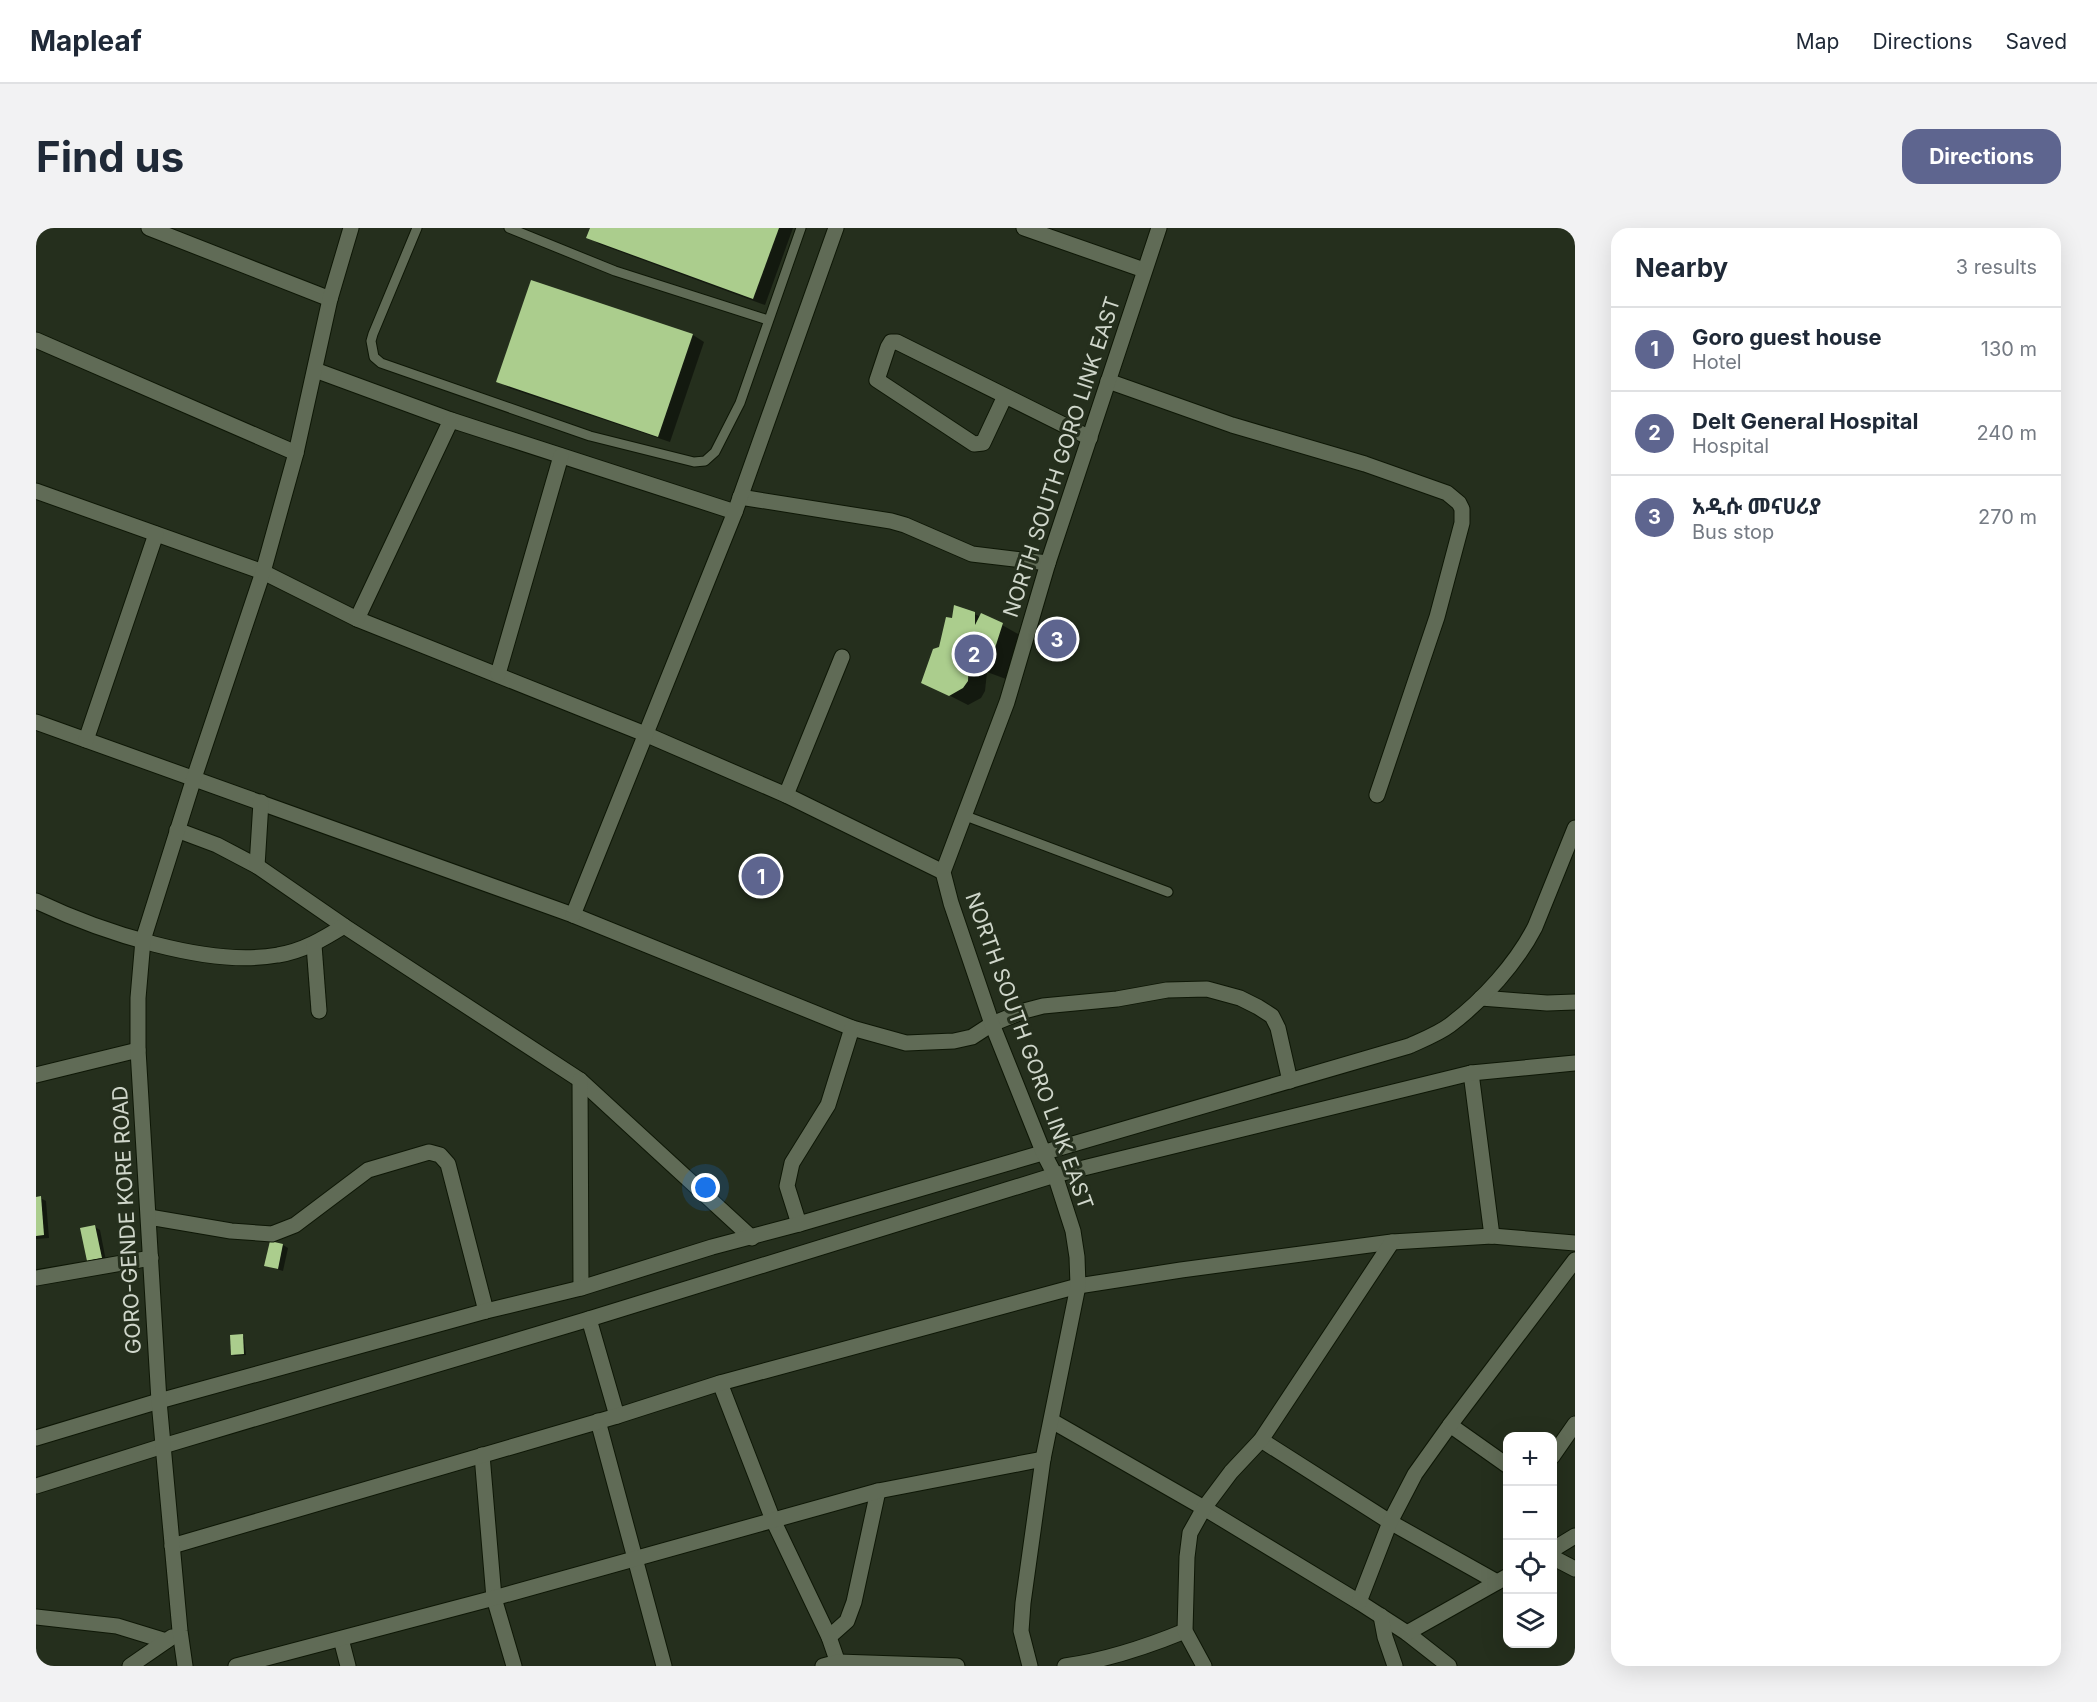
<!DOCTYPE html>
<html lang="en">
<head>
<meta charset="utf-8">
<style>
  body { margin:0; font-family:Inter,"Noto Sans Ethiopic",sans-serif; background:#f2f2f3; color:#1f2937 }
  .controls { position:absolute; right:18px; bottom:18px; display:grid; overflow:hidden; border-radius:12px; box-shadow:0 6px 24px #0002 }
  .controls button { width:54px; height:54px; display:grid; place-items:center; padding:0; border:0; border-bottom:2px solid #e0e1e3; background:#fff; color:#1f2937; font:30px sans-serif }
  .you { position:absolute; left:670px; top:960px; width:21px; height:21px; margin:-15px; border:4px solid #fff; border-radius:50%; background:#1a73e8; box-shadow:0 0 0 9px #1a73e833 }
  .badge { display:grid; place-items:center; width:39px; height:39px; border-radius:50%; background:#5e658f; color:#fff; font-size:20px; font-weight:700 }
  .pin { position:absolute; translate:-50% -50%; border:3px solid #fff; box-shadow:0 2px 6px #0006 }
  .list { margin:0; padding:0; list-style:none }
  h2 { display:flex; justify-content:space-between; align-items:center; height:78px; margin:0; padding:0 24px; font-size:26px }
  h2 small { font-size:20px; font-weight:400; color:#747a83 }
  .list li { display:grid; grid-template-columns:39px 1fr auto; gap:18px; align-items:center; box-sizing:border-box; height:84px; padding:0 24px; border-top:2px solid #e0e1e3 }
  .list b { display:block; font-size:22px; white-space:nowrap }
  .list p { margin:0; font-size:20px; white-space:nowrap; color:#747a83 }
  .list em { font-size:20px; font-style:normal; color:#747a83 }
  .icon { flex:none; width:33px; height:33px; fill:none; stroke:currentColor; stroke-width:2; stroke-linecap:round; stroke-linejoin:round }
  .map { position:relative; flex:none; width:1539px; height:1438px; overflow:hidden; border-radius:18px }
  header { display:flex; align-items:center; gap:36px; box-sizing:border-box; height:84px; padding:0 30px; background:#fff; border-bottom:2px solid #e0e1e3 }
  header strong { font-size:28px }
  nav { display:flex; gap:33px; margin-inline-start:auto; font-size:21px }
  .intro { display:flex; align-items:center; justify-content:space-between; box-sizing:border-box; height:144px; padding:0 36px }
  h1 { margin:0; font-size:42px }
  .button { padding:15px 27px; border-radius:18px; background:#5e658f; color:#fff; font-size:21px; font-weight:700 }
  main { display:flex; gap:36px; padding:0 36px }
  aside { flex:1; background:#fff; border-radius:18px; box-shadow:0 6px 24px #0002 }
  .map>svg:first-child { display:block }
  .shadow { fill:#0007 }
  .building { fill:#abcd8d }
  .lines { fill:none; stroke-linecap:round; stroke-linejoin:round }
  .service-casing { stroke:#0e1706; stroke-width:11 }
  .minor-casing { stroke:#0e1706; stroke-width:17 }
  .service { stroke:#606b56; stroke-width:9 }
  .minor { stroke:#606b56; stroke-width:15 }
  .labels { text-anchor:middle; stroke-width:6; stroke-linejoin:round; paint-order:stroke }
  .street-label { font-size:21px; fill:#cfd6ca; stroke:#252f1d }
</style>
</head>
<body>
<header>
<strong>Mapleaf</strong>
<nav><a>Map</a><a>Directions</a><a>Saved</a></nav>
</header>
<div class="intro"><h1>Find us</h1><a class="button">Directions</a></div>
<main>
<div class="map">
<svg width="1539" height="1438" viewBox="0 0 1539 1438">
  <rect width="100%" height="100%" fill="#252f1d"/>
  <!-- shadow -->
  <g class="shadow">
    <polygon points="555,0 757,0 729,77 563,16 552,9"/>
    <polygon points="496,54 657,107 668,114 634,214 473,160 462,153"/>
    <polygon points="938,386 966,397 984,407 970,451 951,444 949,463 945,470 932,477 887,454 917,392"/>
    <polygon points="0,970 4,970 10,973 13,1010 0,1011"/>
    <polygon points="59,999 64,1002 70,1033 58,1035 52,1032"/>
    <polygon points="247,1017 252,1020 247,1043 230,1038"/>
    <polygon points="206,1107 208,1109 210,1127 199,1128 197,1127"/>
  </g>
  <!-- building -->
  <g class="building">
    <polygon points="554,0 743,0 717,71 550,10"/>
    <polygon points="495,52 657,106 622,209 460,154"/>
    <polygon points="918,377 939,384 939,397 945,385 967,395 952,442 933,435 932,453 927,460 913,468 885,455 897,421 903,419 910,389 916,390"/>
    <polygon points="5,968 8,1007 0,1008 0,969"/>
    <polygon points="59,997 66,1030 51,1033 44,1000"/>
    <polygon points="234,1013 247,1016 242,1041 228,1038"/>
    <polygon points="207,1106 208,1126 195,1127 194,1107"/>
  </g>
  <g class="lines">
    <!-- service casing -->
    <g class="service-casing">
      <g id="service">
        <polyline points="381,0 337,106 335,113 338,129 345,135 554,208 658,234 669,233 679,224 704,175 765,0"/>
        <polyline points="473,0 579,43 732,92"/>
        <polyline points="927,587 1132,664"/>
      </g>
    </g>
    <!-- minor casing -->
    <g class="minor-casing">
      <g id="minor">
        <polyline points="113,0 294,71"/>
        <polyline points="988,0 1108,42"/>
        <polyline points="0,112 260,225"/>
        <polyline points="279,142 415,192 699,284"/>
        <polyline points="1072,153 1196,197 1329,236 1411,265 1423,275 1426,281 1426,295 1401,389 1341,567"/>
        <polyline points="969,168 947,215 938,216 841,152 852,119 855,114 861,114 1054,210"/>
        <polyline points="0,263 227,344 321,391 609,506 750,567 907,644"/>
        <polyline points="704,269 855,293 869,297 936,326 1012,335"/>
        <polyline points="321,391 415,192"/>
        <polyline points="462,446 525,228"/>
        <polyline points="0,494 537,687 816,800 870,815 918,813 936,809 956,796 988,783 1007,778 1081,771 1131,762 1171,761 1204,770 1222,779 1236,788 1242,800 1254,853"/>
        <polyline points="50,512 120,306"/>
        <polyline points="750,567 806,429"/>
        <polyline points="141,602 181,617 221,638 308,698 544,852 716,1010"/>
        <polyline points="221,638 225,574"/>
        <path d="M0 673C63 703 172 740 242 727 267 723 287 711 308 698"/>
        <polyline points="537,687 699,284 800,0"/>
        <polyline points="278,717 283,783"/>
        <polyline points="1445,770 1511,775 1539,774"/>
        <polyline points="1435,845 1456,1008"/>
        <polyline points="0,847 102,822"/>
        <polyline points="544,852 545,1060"/>
        <polyline points="113,989 195,1003 236,1006 259,997 332,942 393,924 404,927 412,936 450,1083"/>
        <polyline points="763,996 751,958 756,935 792,877 816,800"/>
        <polyline points="0,1050 115,1030"/>
        <polyline points="553,1091 581,1188"/>
        <polyline points="684,1155 737,1292 793,1409 803,1438"/>
        <polyline points="562,1193 628,1438"/>
        <polyline points="1016,1193 1168,1280 1323,1374 1371,1405 1413,1438"/>
        <polyline points="1414,1197 1472,1238"/>
        <path d="M0 1210 123 1173 450 1083 545 1060 676 1019 763 996 1373 818C1386 812 1402 806 1414 797 1447 772 1480 736 1499 699L1539 600"/>
        <polyline points="1225,1212 1354,1294 1461,1354"/>
        <polyline points="446,1227 458,1370 478,1438"/>
        <polyline points="1516,1229 1539,1196"/>
        <polyline points="0,1258 127,1218 553,1091 1019,947 1435,845 1539,835"/>
        <polyline points="136,1318 581,1188 684,1155 1042,1058 1145,1042 1356,1014 1456,1008 1539,1015"/>
        <polyline points="1516,1322 1539,1308"/>
        <polyline points="1516,1329 1539,1341"/>
        <polyline points="1323,1374 1354,1294 1379,1246 1414,1197 1539,1032"/>
        <polyline points="1345,1388 1349,1409 1359,1438"/>
        <polyline points="0,1389 81,1398 130,1413"/>
        <polyline points="1371,1405 1472,1348"/>
        <polyline points="793,1409 811,1393 818,1374 842,1263"/>
        <polyline points="305,1411 312,1438"/>
        <polyline points="94,1438 136,1409"/>
        <polyline points="149,1438 144,1403 123,1173 102,822 102,770 107,712 158,550 227,344 260,225 294,71 315,0"/>
        <polyline points="200,1438 458,1370 842,1263 1007,1231"/>
        <polyline points="787,1438 802,1434 921,1438"/>
        <polyline points="994,1438 985,1403 987,1375 1007,1231 1042,1058 1041,1029 1037,1003 1019,947 1008,926 956,796 915,675 907,644 971,474 1012,335 1123,0"/>
        <path d="M1029 1438C1071 1432 1110 1419 1149 1403"/>
        <polyline points="1168,1438 1149,1403 1151,1329 1154,1305 1168,1280 1195,1244 1225,1212 1356,1014"/>
      </g>
    </g>
    <!-- service -->
    <use href="#service" class="service"/>
    <!-- minor -->
    <use href="#minor" class="minor"/>
  </g>
  <g class="labels">
    <!-- street labels -->
    <g class="street-label">
      <text transform="translate(1026 229) rotate(-72)" y="7">NORTH SOUTH GORO LINK EAST</text>
      <text transform="translate(993 823) rotate(70)" y="7">NORTH SOUTH GORO LINK EAST</text>
      <text transform="translate(91 992) rotate(-93)" y="7">GORO-GENDE KORE ROAD</text>
    </g>
  </g>
</svg>
<div class="controls">
<button>+</button>
<button>−</button>
<button><svg class="icon" aria-label="locate" viewBox="0 0 24 24"><circle cx="12" cy="12" r="6"/><path d="M12 2v4M12 18v4M2 12h4M18 12h4"/></svg></button>
<button><svg class="icon" aria-label="layers" viewBox="0 0 24 24"><path d="M12 4l9 5-9 5-9-5zM3 14l9 5 9-5"/></svg></button>
</div>
<div class="you"></div>
<div class="pin badge" style="left:725px;top:648px">1</div>
<div class="pin badge" style="left:938px;top:426px">2</div>
<div class="pin badge" style="left:1021px;top:411px">3</div>
</div>
<aside>
<h2>Nearby<small>3 results</small></h2>
<ul class="list">
<li><span class="badge">1</span><div><b>Goro guest house</b><p>Hotel</p></div><em>130 m</em></li>
<li><span class="badge">2</span><div><b>Delt General Hospital</b><p>Hospital</p></div><em>240 m</em></li>
<li><span class="badge">3</span><div><b>አዲሱ መናሀሪያ</b><p>Bus stop</p></div><em>270 m</em></li>
</ul>
</aside>
</main>
</body>
</html>
